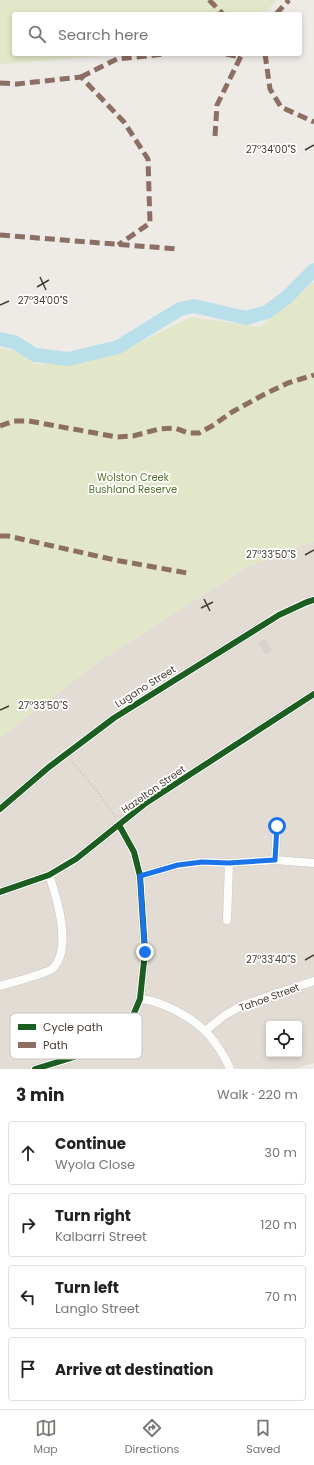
<!DOCTYPE html>
<html lang="en">
<head>
<meta charset="utf-8">
<style>
  body { margin:0; font-family:Poppins,sans-serif; background:#f2f2f2; color:#222 }
  .controls { position:absolute; right:12px; bottom:12px; display:grid; overflow:hidden; border-radius:4px; box-shadow:0 2px 6px #0003 }
  .controls button { width:36px; height:36px; display:grid; place-items:center; padding:0; border:0; border-bottom:1px solid #e0e0e0; background:#fff; color:#222; font:20px sans-serif }
  .stop { position:absolute; width:12px; height:12px; margin:-9px; border:3px solid #1a73e8; border-radius:50%; background:#fff }
  .stop.end { background:#1a73e8; border-color:#fff; box-shadow:0 1px 4px #0008 }
  .list { margin:0; padding:0; list-style:none }
  h2 { display:flex; justify-content:space-between; align-items:center; height:52px; margin:0; padding:0 16px; font-size:17px }
  h2 small { font-size:13px; font-weight:400; color:#767676 }
  .list li { display:grid; grid-template-columns:26px 1fr auto; gap:12px; align-items:center; box-sizing:border-box; height:64px; margin:0 8px 8px; padding:0 8px; border:1px solid #e0e0e0; border-radius:4px }
  .list b { display:block; font-size:15px; white-space:nowrap }
  .list p { margin:0; font-size:13px; white-space:nowrap; color:#767676 }
  .list em { font-size:13px; font-style:normal; color:#767676 }
  .icon { flex:none; width:22px; height:22px; fill:none; stroke:currentColor; stroke-width:2; stroke-linecap:round; stroke-linejoin:round }
  .map { position:relative; flex:none; width:314px; height:1069px; overflow:hidden }
  .search { position:absolute; background:#fff; box-shadow:0 2px 6px #0003; left:12px; right:12px; top:12px; height:44px; display:flex; align-items:center; gap:10px; box-sizing:border-box; padding:0 14px; border-radius:4px; color:#767676; font-size:15px }
  .sheet { height:340px; background:#fff }
  nav { display:flex; justify-content:space-around; align-items:center; box-sizing:border-box; height:56px; border-top:1px solid #e0e0e0; background:#fff; font-size:11px; color:#767676 }
  nav a { display:grid; justify-items:center; gap:2px }
  nav .on { color:#7f7973 }
  .map>svg:first-child { display:block }
  .residential { fill:#e2dcd5; fill-rule:evenodd }
  .green { fill:#e1e7c8 }
  .lines { fill:none; stroke-linecap:round; stroke-linejoin:round }
  .river { stroke:#b9e0ea; stroke-width:14 }
  .building { fill:#d6d2ce; stroke:#d6d2cd }
  .street-casing { stroke:#cac7c3; stroke-width:9 }
  .path { stroke:#ccc9c6; stroke-width:1.5; stroke-dasharray:2 2; stroke-linecap:butt }
  .street { stroke:#fcfcfb; stroke-width:8 }
  .quiet { stroke:#8d6e63; stroke-width:5; stroke-dasharray:10 5; stroke-linecap:butt }
  .cycleway-casing { stroke:#fff; stroke-width:8 }
  .cycleway { stroke:#1b5e20; stroke-width:6 }
  .route { stroke:#1a73e8; stroke-width:5 }
  .ticks { fill:none; stroke:#433b34; stroke-width:1.5 }
  .labels { text-anchor:middle; stroke-width:3.5; stroke-linejoin:round; paint-order:stroke }
  .park-label { font-size:10px; fill:#53722b; stroke:#fff }
  .street-label { font-size:10px; fill:#433b34; stroke:#fff }
  .key { fill:#fff; stroke:#c7c4c2; stroke-width:1 }
  .key-label { font-size:11px; fill:#433b34 }
  .ticks-label { font-size:10px; text-anchor:middle; fill:#433b34; stroke:#fff; stroke-width:3.5; stroke-linejoin:round; paint-order:stroke }
</style>
</head>
<body>
<div class="map">
<svg width="314" height="1069" viewBox="0 0 314 1069">
  <rect width="100%" height="100%" fill="#eeebe7"/>
  <!-- residential -->
  <path class="residential" d="M314 541V1063L294 1069H0V738L101 660 247 567ZM269 1024H299V1054H269Z"/>
  <!-- green -->
  <g class="green">
    <polygon points="0,0 277,0 264,14 14,14 14,54 127,54 0,64"/>
    <polygon points="314,282 314,541 247,567 101,660 0,738 0,348 14,350 35,364 67,363 126,349 191,317 260,327"/>
  </g>
  <g class="lines">
    <!-- river -->
    <polyline class="river" points="0,339 14,342 35,355 69,359 118,347 180,309 194,306 246,318 267,312 286,298 314,270"/>
  </g>
  <!-- building -->
  <polygon class="building" points="265,639 271,650 266,654 259,643"/>
  <g class="lines">
    <!-- street casing -->
    <g class="street-casing">
      <g id="street">
        <polyline points="0,809 49,767 114,718 279,615 307,602 314,600"/>
        <polyline points="275,860 277,825"/>
        <polyline points="140,876 178,865 202,862 229,863 275,860 314,863"/>
        <polyline points="0,892 49,875 76,859 146,803 314,694"/>
        <polyline points="227,920 229,863"/>
        <path d="M0 986C10 983 45 974 52 969 73 950 57 898 49 875"/>
        <path d="M140 999C160 1000 189 1016 204 1030 213 1038 226 1058 230 1069"/>
        <polyline points="205,1031 225,1015 243,1005 314,981"/>
        <polyline points="35,1069 87,1053 111,1043 129,1025 140,999 145,952 140,876 134,852 119,825"/>
      </g>
    </g>
    <!-- path -->
    <polyline class="path" points="72,759 71,761 97,791 116,818"/>
    <!-- street -->
    <use href="#street" class="street"/>
    <!-- quiet -->
    <g class="quiet">
      <polyline points="209,0 223,14"/>
      <polyline points="276,14 289,0"/>
      <polyline points="226,54 241,57"/>
      <polyline points="265,54 270,89 281,107 314,122"/>
      <polyline points="81,77 117,59 165,54"/>
      <polyline points="0,83 17,84 81,77 124,122 148,159 150,223 118,245"/>
      <polyline points="215,136 217,105 242,54"/>
      <polyline points="0,235 177,249"/>
      <polyline points="0,426 14,421 29,421 117,437 133,436 159,429 175,428 188,433 199,433 212,426 232,412 263,395 288,383 314,375"/>
      <polyline points="0,536 8,536 115,560 187,573"/>
    </g>
    <!-- cycleway casing -->
    <g class="cycleway-casing">
      <g id="cycleway">
        <polyline points="0,809 49,767 114,718 279,615 307,602 314,600"/>
        <polyline points="0,892 49,875 76,859 146,803 314,694"/>
        <polyline points="35,1069 87,1053 111,1043 129,1025 140,999 145,952 140,876 134,852 119,825"/>
      </g>
    </g>
    <!-- cycleway -->
    <use href="#cycleway" class="cycleway"/>
  </g>
  <g class="lines">
    <!-- route -->
    <polyline class="route" points="145,952 140,876 178,865 202,862 229,863 275,860 277,826"/>
  </g>
  <!-- ticks -->
  <path class="ticks" d="M305 150 314 145M40 277 46 290M37 287 49 280M0 305 9 301M305 555 314 550M204 599 210 611M201 608 213 602M0 710 9 706M305 960 314 955"/>
  <g class="labels">
    <!-- park labels -->
    <g class="park-label">
      <text x="133" y="481">Wolston Creek<tspan x="133" dy="12">Bushland Reserve</tspan></text>
    </g>
    <!-- street labels -->
    <g class="street-label">
      <text transform="translate(145 686) rotate(-32)" y="4">Lugano Street</text>
      <text transform="translate(153 789) rotate(-35)" y="4">Hazelton Street</text>
      <text transform="translate(269 997) rotate(-20)" y="4">Tahoe Street</text>
    </g>
  </g>
  <!-- legend -->
  <rect x="10" y="1013" width="132" height="46" rx="6" class="key"/>
  <rect x="18" y="1024" width="18" height="6" fill="#1b5e20"/>
  <rect x="18" y="1042" width="18" height="6" fill="#8d6e63"/>
  <g class="key-label">
    <text x="43" y="1031">Cycle path</text>
    <text x="43" y="1049">Path</text>
  </g>
  <g class="ticks-label">
    <text x="271" y="153">27°34'00"S</text>
    <text x="43" y="304">27°34'00"S</text>
    <text x="271" y="558">27°33'50"S</text>
    <text x="43" y="709">27°33'50"S</text>
    <text x="271" y="963">27°33'40"S</text>
  </g>
</svg>
<div class="controls">
<button><svg class="icon" aria-label="locate" viewBox="0 0 24 24"><circle cx="12" cy="12" r="6"/><path d="M12 2v4M12 18v4M2 12h4M18 12h4"/></svg></button>
</div>
<div class="stop" style="left:277px;top:826px"></div>
<div class="stop end" style="left:145px;top:952px"></div>
<div class="search"><svg class="icon" aria-label="search" viewBox="0 0 24 24"><circle cx="10" cy="10" r="6"/><path d="M15 15l6 6"/></svg>Search here</div>
</div>
<section class="sheet">
<h2>3 min<small>Walk · 220 m</small></h2>
<ul class="list">
<li><svg class="icon" aria-label="ahead" viewBox="0 0 24 24"><path d="M12 20V5M6 11l6-6 6 6"/></svg><div><b>Continue</b><p>Wyola Close</p></div><em>30 m</em></li>
<li><svg class="icon" aria-label="right" viewBox="0 0 24 24"><path d="M7 20v-9h11M14 6l5 5-5 5"/></svg><div><b>Turn right</b><p>Kalbarri Street</p></div><em>120 m</em></li>
<li><svg class="icon" aria-label="left" viewBox="0 0 24 24"><path d="M17 20v-9H6M10 6l-5 5 5 5"/></svg><div><b>Turn left</b><p>Langlo Street</p></div><em>70 m</em></li>
<li><svg class="icon" aria-label="arrive" viewBox="0 0 24 24"><path d="M6 21V4h12l-3 4 3 4H6"/></svg><div><b>Arrive at destination</b></div></li>
</ul>
</section>
<nav>
<a class="on"><svg class="icon" aria-label="map" viewBox="0 0 24 24"><path d="M3 6l6-2 6 2 6-2v14l-6 2-6-2-6 2zM9 4v14M15 6v14"/></svg>Map</a>
<a><svg class="icon" aria-label="directions" viewBox="0 0 24 24"><path d="M12 3l9 9-9 9-9-9zM9 14v-3h6M13 9l2 2-2 2"/></svg>Directions</a>
<a><svg class="icon" aria-label="saved" viewBox="0 0 24 24"><path d="M7 4h10v16l-5-4-5 4z"/></svg>Saved</a>
</nav>
</body>
</html>
